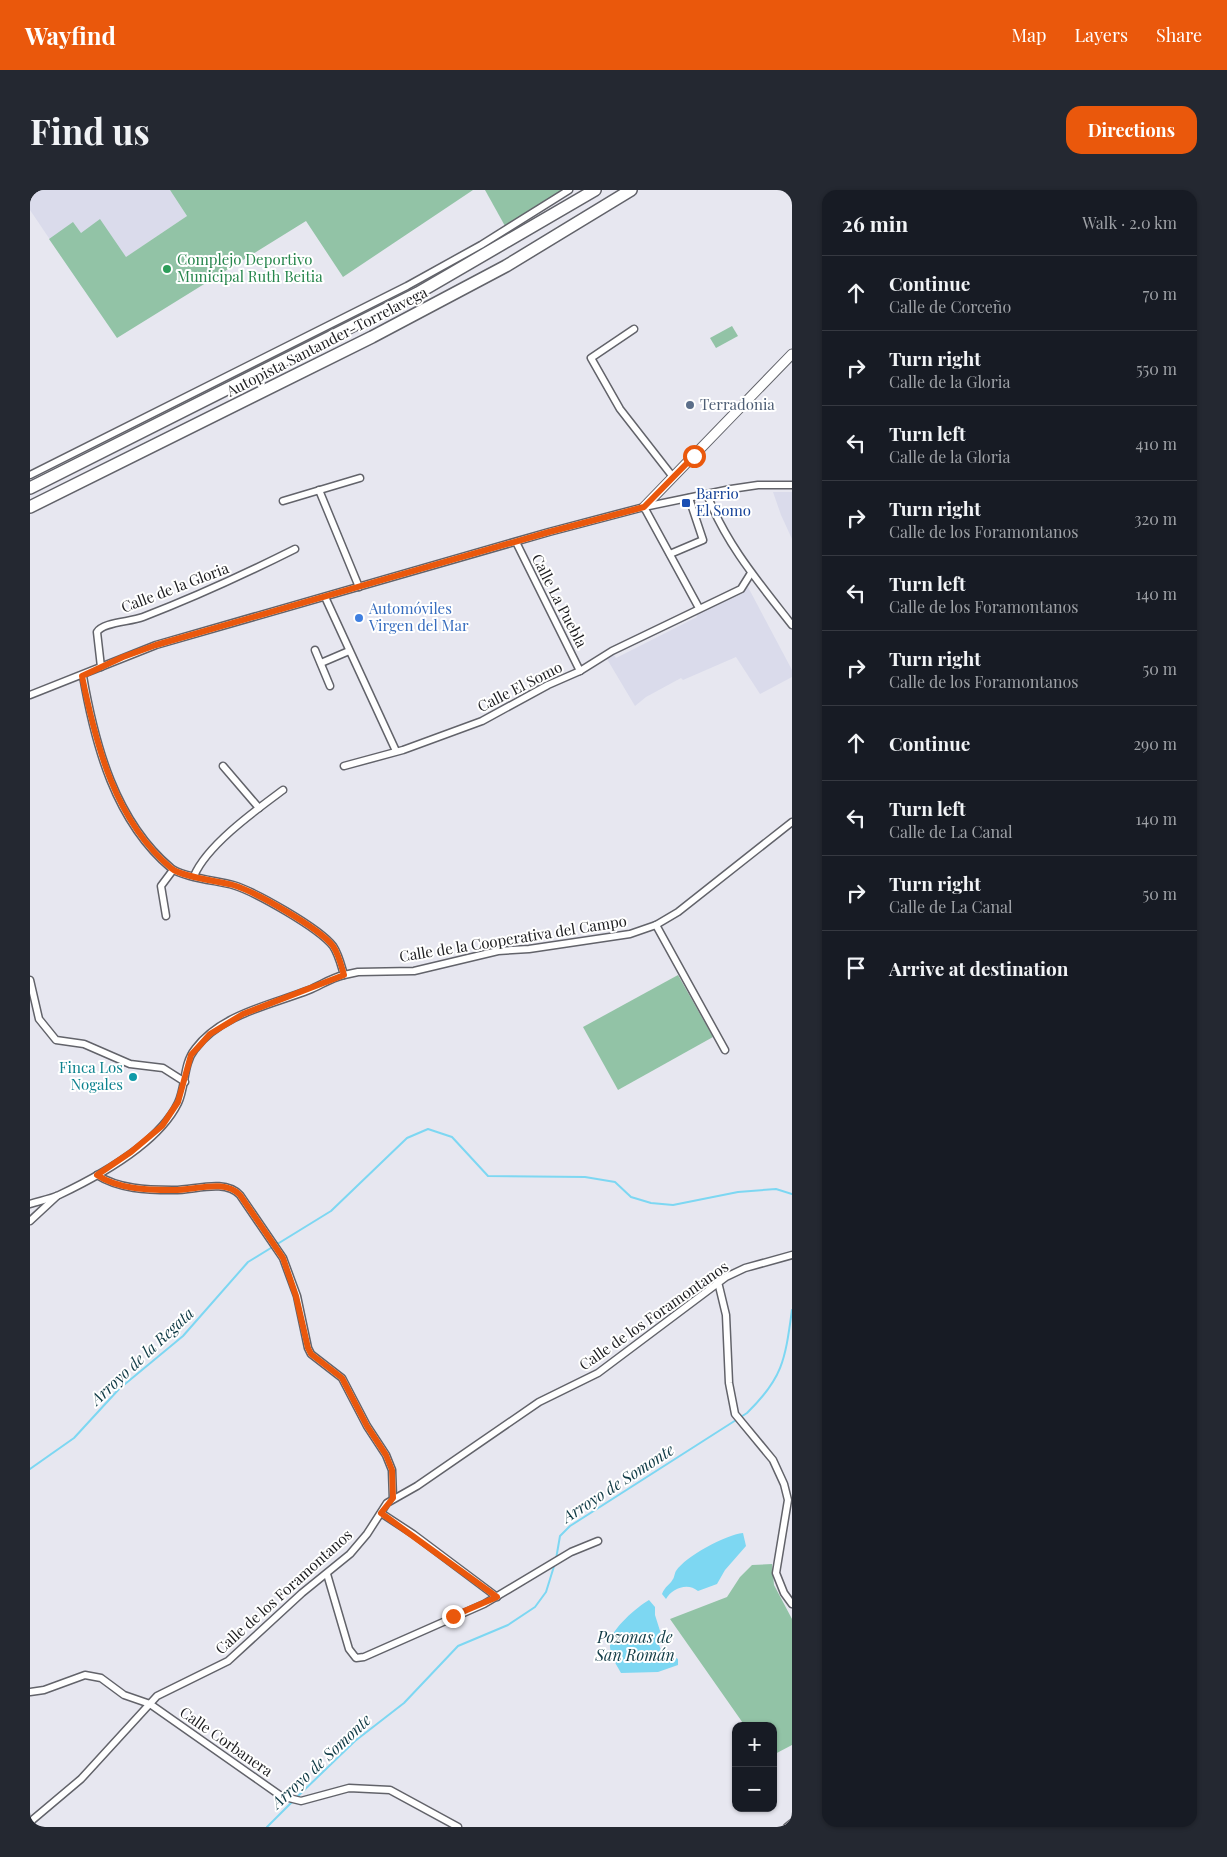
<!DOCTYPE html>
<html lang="en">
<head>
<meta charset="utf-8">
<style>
  body { margin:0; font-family:"Playfair Display",serif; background:#242831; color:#f1f3f6 }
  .controls { position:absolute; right:15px; bottom:15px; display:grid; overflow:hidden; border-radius:10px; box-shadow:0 1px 4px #0004 }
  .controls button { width:45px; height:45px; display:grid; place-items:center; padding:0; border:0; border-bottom:1px solid #363941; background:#171b24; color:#f1f3f6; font:25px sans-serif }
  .stop { position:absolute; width:15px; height:15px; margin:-11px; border:4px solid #ea580c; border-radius:50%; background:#fff }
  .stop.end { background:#ea580c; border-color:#fff; box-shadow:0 1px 5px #0008 }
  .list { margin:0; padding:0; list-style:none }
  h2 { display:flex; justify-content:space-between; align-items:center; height:65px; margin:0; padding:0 20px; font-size:21px }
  h2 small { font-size:16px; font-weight:400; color:#9ea1a6 }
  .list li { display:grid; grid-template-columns:32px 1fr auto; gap:15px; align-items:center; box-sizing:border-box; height:75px; padding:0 20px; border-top:1px solid #363941 }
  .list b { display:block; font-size:19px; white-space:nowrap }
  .list p { margin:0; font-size:16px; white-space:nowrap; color:#9ea1a6 }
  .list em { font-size:16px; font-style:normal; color:#9ea1a6 }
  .icon { flex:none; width:28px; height:28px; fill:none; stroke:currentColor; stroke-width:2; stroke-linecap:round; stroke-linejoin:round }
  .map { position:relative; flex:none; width:762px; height:1637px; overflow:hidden; border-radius:15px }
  header { display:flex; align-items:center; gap:30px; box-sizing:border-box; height:70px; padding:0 25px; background:#ea580c; color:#fff }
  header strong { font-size:24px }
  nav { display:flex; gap:28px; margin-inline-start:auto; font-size:18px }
  .intro { display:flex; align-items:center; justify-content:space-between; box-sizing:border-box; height:120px; padding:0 30px }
  h1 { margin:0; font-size:35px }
  .button { padding:12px 22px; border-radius:15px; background:#ea580c; color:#fff; font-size:18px; font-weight:700 }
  main { display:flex; gap:30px; padding:0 30px }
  aside { flex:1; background:#171b24; border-radius:15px; box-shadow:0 1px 4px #0004 }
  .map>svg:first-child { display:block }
  .built { fill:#dadbeb }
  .green { fill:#92c3a6 }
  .water { fill:#7dd7f2 }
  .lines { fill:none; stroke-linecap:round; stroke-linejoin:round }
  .stream { stroke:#7dd7f2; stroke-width:2 }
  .minor-casing { stroke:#62636a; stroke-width:9 }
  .secondary-casing { stroke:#62636a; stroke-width:11 }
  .motorway-casing { stroke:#62636a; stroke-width:14 }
  .minor { stroke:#fff; stroke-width:6 }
  .secondary { stroke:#fff; stroke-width:9 }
  .motorway { stroke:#fff; stroke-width:11 }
  .route { stroke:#ea580c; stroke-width:6 }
  .leisure-dot { fill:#2e9e5b; stroke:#fff; stroke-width:2 }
  .service-dot { fill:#5c6f8a; stroke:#fff; stroke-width:2 }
  .transit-dot { fill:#1a4fb4; stroke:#fff; stroke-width:2 }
  .shop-dot { fill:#3f7fe0; stroke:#fff; stroke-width:2 }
  .culture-dot { fill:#0f9aa8; stroke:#fff; stroke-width:2 }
  .labels { text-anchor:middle; stroke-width:4; stroke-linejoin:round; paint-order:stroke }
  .leisure-label { font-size:15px; fill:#27864d; stroke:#fff; text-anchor:start }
  .street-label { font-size:15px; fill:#202023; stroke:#fff }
  .service-label { font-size:15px; fill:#4e5e75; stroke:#fff; text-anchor:start }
  .transit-label { font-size:15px; fill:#164399; stroke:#fff; text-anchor:start }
  .shop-label { font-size:15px; fill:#366cbe; stroke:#fff; text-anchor:start }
  .culture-label { font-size:15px; fill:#0d838f; stroke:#fff; text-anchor:end }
  .water-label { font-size:16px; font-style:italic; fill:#103b46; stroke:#fff }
</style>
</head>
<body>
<header>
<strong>Wayfind</strong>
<nav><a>Map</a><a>Layers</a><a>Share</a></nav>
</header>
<div class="intro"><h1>Find us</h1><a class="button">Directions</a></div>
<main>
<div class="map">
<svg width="762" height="1637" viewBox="0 0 762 1637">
  <rect width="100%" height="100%" fill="#e7e7f0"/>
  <!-- built -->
  <g class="built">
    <polygon points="4,0 140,0 157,26 52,97 0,20 0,3"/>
    <polygon points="743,302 762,302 762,349 751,325"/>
    <polygon points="718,397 762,480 762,487 730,504 706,467 653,490 651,488 616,507 605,516 577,469 584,465 586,468 667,427 666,423"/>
  </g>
  <!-- green -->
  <g class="green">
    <polygon points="140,0 443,0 313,87 276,31 87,148 19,49 43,32 51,43 70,29 96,67 157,26"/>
    <polygon points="455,0 534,0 475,36"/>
    <polygon points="702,136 708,146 686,158 680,148"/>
    <polygon points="648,785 683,847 588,900 553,837"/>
    <polygon points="742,1374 744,1395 762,1429 762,1555 743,1565 743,1536 715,1536 640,1429 697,1407 710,1387 722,1375"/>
  </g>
  <!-- water -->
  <g class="water">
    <path d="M713 1343 716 1356 695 1380 687 1394 668 1401C658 1392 642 1398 636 1409L632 1404C635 1396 640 1395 643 1389 644 1388 645 1382 646 1381 656 1366 695 1345 713 1343Z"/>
    <path d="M619 1410 625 1417V1425L631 1444 629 1455 631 1460 648 1469V1475L628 1482 591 1483C586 1474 579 1464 580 1453 581 1439 607 1417 619 1410Z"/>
  </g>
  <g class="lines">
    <!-- stream -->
    <g class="stream">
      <polyline points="0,1279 44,1248 89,1199 153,1146 218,1072 301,1021 377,948 398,939 422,947 458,986 555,987 585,992 601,1007 621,1013 643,1015 708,1002 746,999 762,1004"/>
      <path d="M526 1369 530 1346 540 1336 717 1223C753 1188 755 1170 762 1120"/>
      <polyline points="266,1608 325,1551 374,1513 428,1456 478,1435 505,1417 516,1402 525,1373"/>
      <polyline points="237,1637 263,1611"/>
    </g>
    <!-- minor casing -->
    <g class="minor-casing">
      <g id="minor">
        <polyline points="604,139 561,168 590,219 643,287"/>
        <polyline points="0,285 377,96 451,55 539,0"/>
        <polyline points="289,300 329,397"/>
        <path d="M677 304C695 353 730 394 762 435"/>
        <polyline points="253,311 330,288"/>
        <polyline points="614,317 669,418"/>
        <polyline points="486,352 550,481"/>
        <polyline points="640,364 673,350 659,308"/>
        <polyline points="295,407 366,561"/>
        <polyline points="285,460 300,496"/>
        <polyline points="291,473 319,461"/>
        <path d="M71 477 67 442C73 432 100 432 113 427 165 407 215 384 265 359"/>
        <path d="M53 486C65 555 85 631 141 678 151 687 189 691 203 695 226 702 289 738 303 756 309 765 311 775 314 785"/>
        <polyline points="0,505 126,455 519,342 614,317 701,299 728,295 762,295"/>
        <polyline points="193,576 229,618"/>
        <polyline points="314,576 373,560 452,531 518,495 550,481 582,461 711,399 721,383"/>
        <path d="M164 686C177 655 226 620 253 600"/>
        <polyline points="136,726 131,696 143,680"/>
        <polyline points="626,735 695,860"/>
        <polyline points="0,790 9,829 26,850 54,854 100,874 133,878 155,892"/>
        <path d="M67 985C89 999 117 1000 142 1000 163 1001 194 988 210 1005L253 1068 267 1106 278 1158 281 1164 312 1188 337 1236 356 1265 362 1280 363 1309"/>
        <path d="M0 1014C9 1011 20 1009 29 1005 69 986 128 954 148 913 156 896 153 874 165 859 191 824 241 815 279 800 291 795 301 788 314 785L328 782 384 781 468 761 499 759 600 744 626 735 648 722 762 632"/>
        <polyline points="0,1031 27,1006"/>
        <polyline points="687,1093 689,1096 696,1125 699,1193 705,1224 743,1270 754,1294 758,1310 746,1383 754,1403 762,1414"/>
        <polyline points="351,1323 383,1344 467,1407"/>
        <polyline points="297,1384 319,1459 326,1468 334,1467 454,1414 541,1362 568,1351"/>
        <polyline points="0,1502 14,1500 55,1485 71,1488 94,1505 120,1514 251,1606 271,1611 319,1598 360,1600 428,1637"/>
        <polyline points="0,1632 51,1589 127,1506 198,1471 272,1403 320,1364 337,1344 357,1313 387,1296 509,1212 568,1183 696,1087 715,1078 762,1065"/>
        <polyline points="757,1637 762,1633"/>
      </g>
    </g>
    <!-- secondary casing -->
    <g class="secondary-casing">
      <polyline id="secondary" points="614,317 762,164"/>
    </g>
    <!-- motorway casing -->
    <g class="motorway-casing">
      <g id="motorway">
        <polyline points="0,298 388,103 565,0"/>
        <polyline points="0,317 342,147 476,76 601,0"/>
      </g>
    </g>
    <!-- minor -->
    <use href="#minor" class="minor"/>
    <!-- secondary -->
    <use href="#secondary" class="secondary"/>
    <!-- motorway -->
    <use href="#motorway" class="motorway"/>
  </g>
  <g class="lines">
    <!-- route -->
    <path class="route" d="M423 1426 467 1407 351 1323 363 1308 362 1280 356 1265 337 1236 312 1188 281 1164 278 1158 266 1106 253 1068 210 1005C194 988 163 1001 142 1000 117 1000 88 999 67 985L101 962 132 936 148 912 161 865 180 844 213 824 314 785C311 775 309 765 303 756 289 738 226 702 203 695 189 691 151 687 141 678 85 631 66 555 52 486L93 467 126 455 519 342 614 317 664 266"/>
  </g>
  <!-- markers -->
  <circle class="leisure-dot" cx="137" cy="79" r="5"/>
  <circle class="service-dot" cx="660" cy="215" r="5"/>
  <rect class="transit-dot" x="651" y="308" width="10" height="10" rx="2.5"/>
  <circle class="shop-dot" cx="329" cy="428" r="5"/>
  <circle class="culture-dot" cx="103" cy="887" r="5"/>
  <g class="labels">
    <!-- leisure labels -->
    <g class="leisure-label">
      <text x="147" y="75">Complejo Deportivo<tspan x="147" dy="17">Municipal Ruth Beitia</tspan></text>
    </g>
    <!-- street labels -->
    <g class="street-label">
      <text transform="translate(297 152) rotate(-27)" y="5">Autopista Santander-Torrelavega</text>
      <text transform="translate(145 398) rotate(-21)" y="5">Calle de la Gloria</text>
      <text transform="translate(529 411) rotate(63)" y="5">Calle La Puebla</text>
      <text transform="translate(490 497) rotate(-27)" y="5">Calle El Somo</text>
      <text transform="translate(483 749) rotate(-9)" y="5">Calle de la Cooperativa del Campo</text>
      <text transform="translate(624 1126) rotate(-35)" y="5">Calle de los Foramontanos</text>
      <text transform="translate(254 1402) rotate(-42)" y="5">Calle de los Foramontanos</text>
      <text transform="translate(196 1552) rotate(35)" y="5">Calle Corbanera</text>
    </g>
    <!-- service labels -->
    <g class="service-label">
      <text x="670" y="220">Terradonia</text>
    </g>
    <!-- transit labels -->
    <g class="transit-label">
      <text x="666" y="309">Barrio<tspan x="666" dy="17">El Somo</tspan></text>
    </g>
    <!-- shop labels -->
    <g class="shop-label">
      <text x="339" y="424">Automóviles<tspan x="339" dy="17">Virgen del Mar</tspan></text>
    </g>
    <!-- culture labels -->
    <g class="culture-label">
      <text x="93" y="883">Finca Los<tspan x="93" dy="17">Nogales</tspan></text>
    </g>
    <!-- water labels -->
    <g class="water-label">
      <text transform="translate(112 1166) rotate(-43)" y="6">Arroyo de la Regata</text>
      <text transform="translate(588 1293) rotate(-33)" y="6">Arroyo de Somonte</text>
      <text x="605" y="1453">Pozonas de<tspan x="605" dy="18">San Román</tspan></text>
      <text transform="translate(291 1571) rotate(-43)" y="6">Arroyo de Somonte</text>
    </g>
  </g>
</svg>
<div class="controls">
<button>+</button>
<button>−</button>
</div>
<div class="stop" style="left:664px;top:266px"></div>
<div class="stop end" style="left:423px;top:1426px"></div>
</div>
<aside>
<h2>26 min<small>Walk · 2.0 km</small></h2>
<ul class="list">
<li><svg class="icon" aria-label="ahead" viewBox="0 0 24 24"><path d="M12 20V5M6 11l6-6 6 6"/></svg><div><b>Continue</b><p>Calle de Corceño</p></div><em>70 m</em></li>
<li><svg class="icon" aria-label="right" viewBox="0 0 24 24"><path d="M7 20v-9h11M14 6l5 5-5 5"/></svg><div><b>Turn right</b><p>Calle de la Gloria</p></div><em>550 m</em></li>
<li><svg class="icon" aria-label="left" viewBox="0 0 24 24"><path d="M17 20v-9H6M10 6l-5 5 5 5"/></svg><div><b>Turn left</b><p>Calle de la Gloria</p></div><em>410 m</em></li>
<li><svg class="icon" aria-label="right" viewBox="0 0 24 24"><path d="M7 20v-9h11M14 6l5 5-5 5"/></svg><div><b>Turn right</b><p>Calle de los Foramontanos</p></div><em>320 m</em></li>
<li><svg class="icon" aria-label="left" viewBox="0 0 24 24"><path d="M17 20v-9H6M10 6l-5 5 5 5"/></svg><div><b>Turn left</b><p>Calle de los Foramontanos</p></div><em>140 m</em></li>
<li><svg class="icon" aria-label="right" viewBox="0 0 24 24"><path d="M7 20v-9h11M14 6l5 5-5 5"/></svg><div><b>Turn right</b><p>Calle de los Foramontanos</p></div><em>50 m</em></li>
<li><svg class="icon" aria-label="ahead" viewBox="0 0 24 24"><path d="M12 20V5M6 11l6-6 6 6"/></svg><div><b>Continue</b></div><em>290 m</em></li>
<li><svg class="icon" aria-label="left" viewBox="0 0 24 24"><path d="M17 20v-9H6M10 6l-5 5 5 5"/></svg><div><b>Turn left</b><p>Calle de La Canal</p></div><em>140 m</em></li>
<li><svg class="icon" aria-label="right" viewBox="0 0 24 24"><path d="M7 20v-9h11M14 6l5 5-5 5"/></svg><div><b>Turn right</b><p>Calle de La Canal</p></div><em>50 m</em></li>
<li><svg class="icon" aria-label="arrive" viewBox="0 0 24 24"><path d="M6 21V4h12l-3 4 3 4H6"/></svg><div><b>Arrive at destination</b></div></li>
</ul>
</aside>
</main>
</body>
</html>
